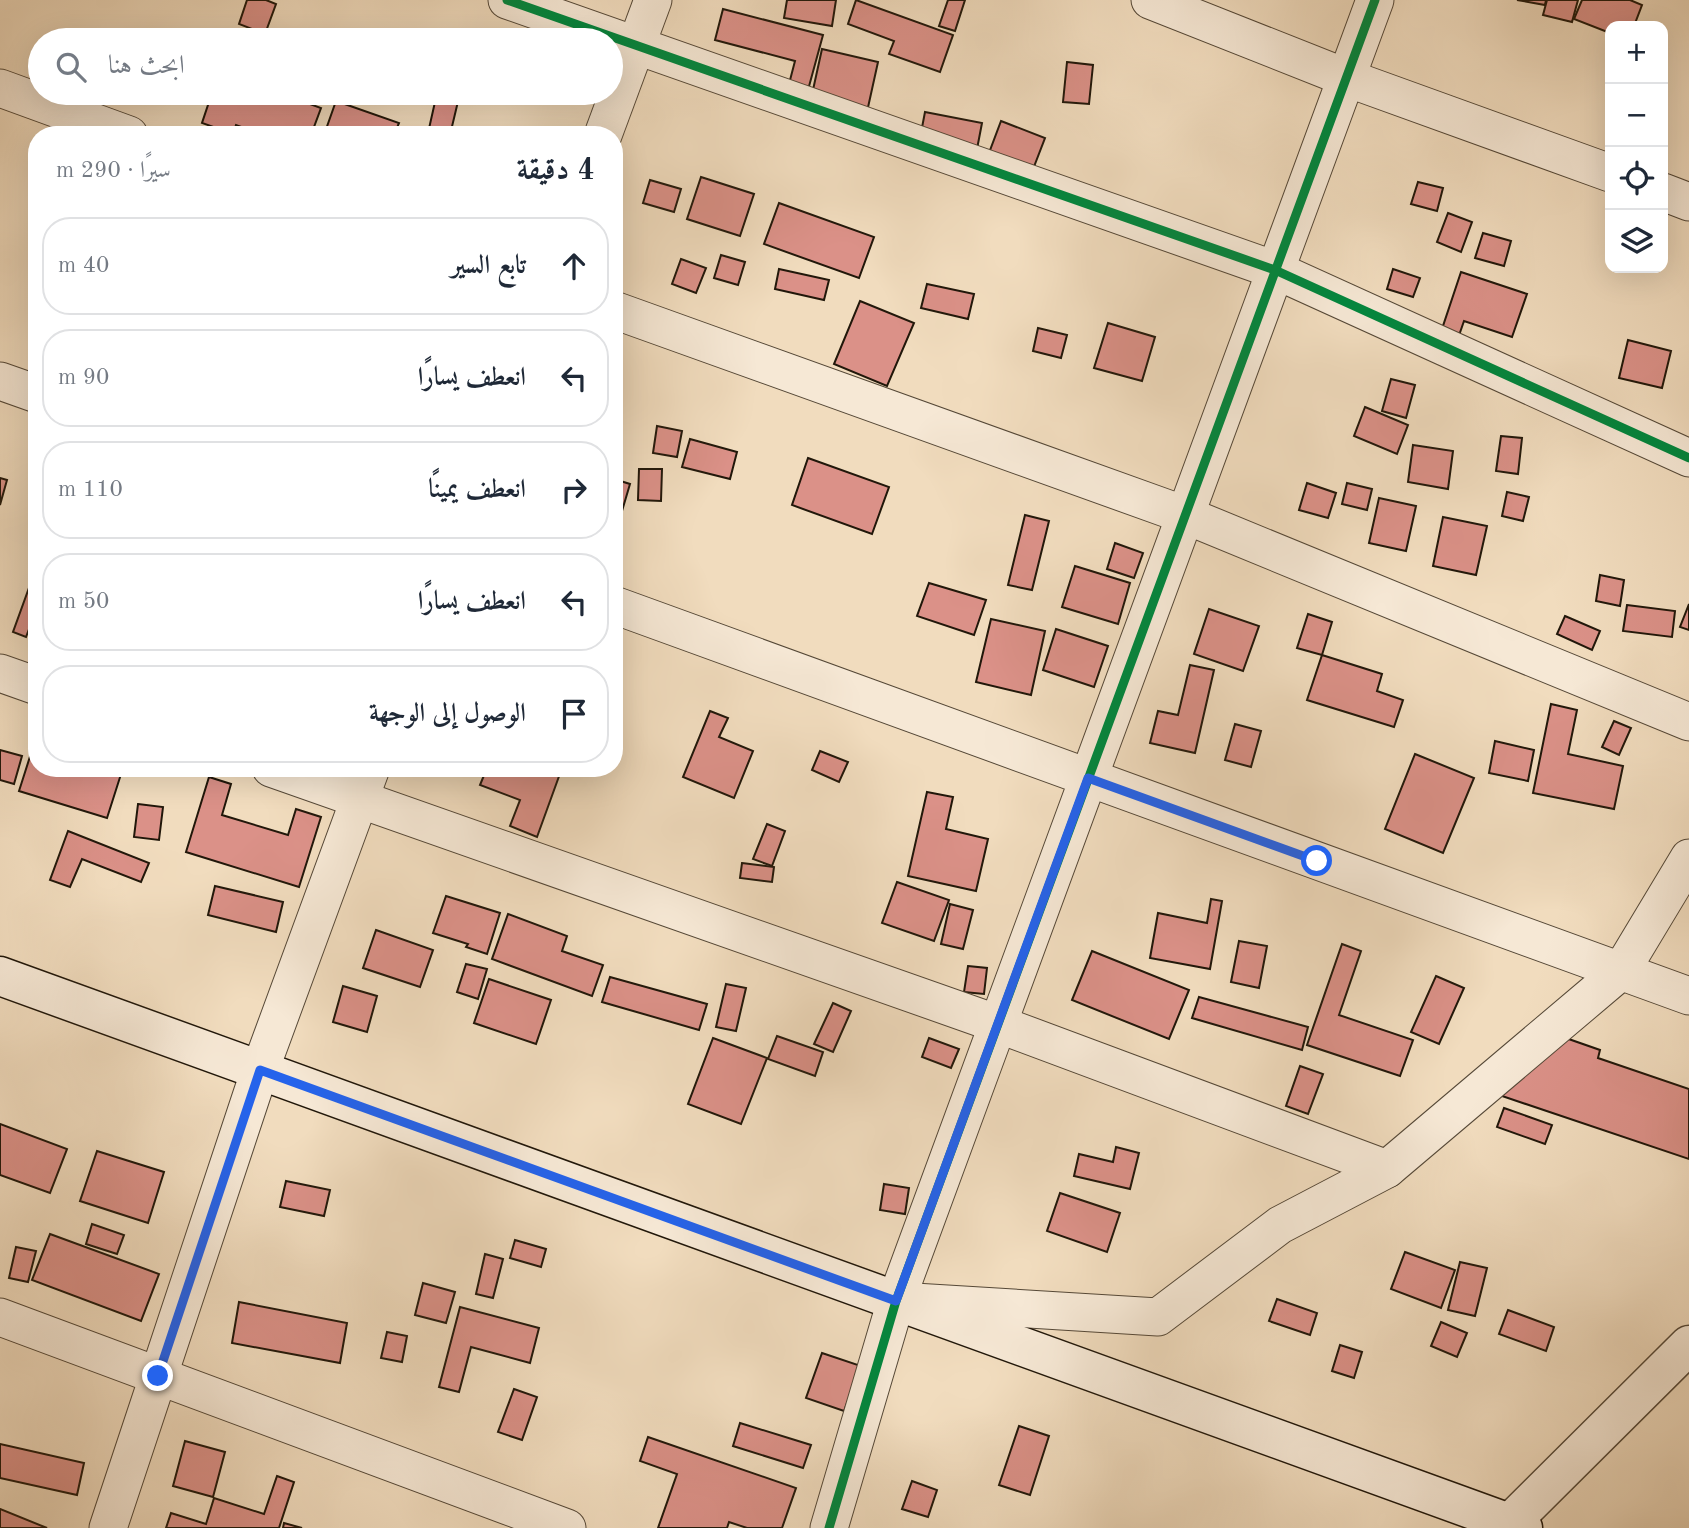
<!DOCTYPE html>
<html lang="ar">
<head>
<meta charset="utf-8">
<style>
  body { margin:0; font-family:"Old Standard TT",Amiri,serif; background:#f6f6f7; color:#1f2937; direction:rtl }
  .controls { position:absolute; right:21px; top:21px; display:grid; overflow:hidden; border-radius:14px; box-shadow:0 7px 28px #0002 }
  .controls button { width:63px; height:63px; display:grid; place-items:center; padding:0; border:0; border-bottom:2px solid #e0e1e3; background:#fff; color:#1f2937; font:35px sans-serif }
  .stop { position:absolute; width:21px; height:21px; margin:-16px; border:5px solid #2563eb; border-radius:50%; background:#fff }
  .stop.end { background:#2563eb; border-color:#fff; box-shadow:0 2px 7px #0008 }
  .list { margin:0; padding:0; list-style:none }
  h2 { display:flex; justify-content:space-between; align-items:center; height:91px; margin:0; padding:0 28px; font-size:30px }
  h2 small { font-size:23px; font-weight:400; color:#747a83 }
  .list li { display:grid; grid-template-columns:46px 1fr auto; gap:21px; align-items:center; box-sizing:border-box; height:98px; margin:0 14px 14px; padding:0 14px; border:2px solid #e0e1e3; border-radius:28px }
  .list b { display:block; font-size:26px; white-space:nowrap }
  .list em { font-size:23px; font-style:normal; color:#747a83 }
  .icon { flex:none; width:38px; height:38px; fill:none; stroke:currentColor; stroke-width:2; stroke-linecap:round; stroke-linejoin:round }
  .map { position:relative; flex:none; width:1689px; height:1528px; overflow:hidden; direction:ltr }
  .search { position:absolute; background:#fff; box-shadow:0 7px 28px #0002; left:28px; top:28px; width:595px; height:77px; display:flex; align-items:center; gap:18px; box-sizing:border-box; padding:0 24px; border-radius:38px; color:#747a83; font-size:26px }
  .panel { position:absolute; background:#fff; box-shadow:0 7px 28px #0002; left:28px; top:126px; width:595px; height:651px; border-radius:28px; direction:rtl }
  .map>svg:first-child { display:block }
  .building { fill:#db9188; stroke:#21170a; stroke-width:2 }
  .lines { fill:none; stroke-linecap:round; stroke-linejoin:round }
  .minor-casing { stroke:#554837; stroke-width:39 }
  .tertiary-casing { stroke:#554837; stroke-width:41 }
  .secondary-casing { stroke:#21170a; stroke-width:41 }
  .minor { stroke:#f6e8d5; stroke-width:37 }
  .tertiary { stroke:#f6e8d5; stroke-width:38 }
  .secondary { stroke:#f6e8d5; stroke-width:38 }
  .cycleway-casing { stroke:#f6e8d5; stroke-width:13 }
  .cycleway { stroke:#00873e; stroke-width:9 }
  .route { stroke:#2563eb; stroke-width:9 }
</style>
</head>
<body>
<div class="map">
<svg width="1689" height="1528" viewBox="0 0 1689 1528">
  <rect width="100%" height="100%" fill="#f1dcbe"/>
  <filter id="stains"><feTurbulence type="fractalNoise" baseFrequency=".00286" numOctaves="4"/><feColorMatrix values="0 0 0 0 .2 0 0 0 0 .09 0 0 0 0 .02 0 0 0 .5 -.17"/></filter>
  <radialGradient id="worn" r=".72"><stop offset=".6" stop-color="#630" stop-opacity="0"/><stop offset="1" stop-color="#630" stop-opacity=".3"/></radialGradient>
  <!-- building -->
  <g class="building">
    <polygon points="247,0 266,0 276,4 265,34 239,24"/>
    <polygon points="787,0 836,0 832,26 784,18"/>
    <polygon points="856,0 953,35 940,72 889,54 894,41 848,24"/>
    <polygon points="948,0 965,0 955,31 939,26"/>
    <polygon points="1517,0 1546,0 1545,5"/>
    <polygon points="1547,0 1578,0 1572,22 1543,15"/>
    <polygon points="1582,0 1630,0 1642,5 1634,26 1610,26 1610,33 1574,19"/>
    <polygon points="723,9 823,35 802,112 783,107 795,61 715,40"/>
    <polygon points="822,49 878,62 865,121 809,108"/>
    <polygon points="1067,62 1093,65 1089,104 1063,102"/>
    <polygon points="212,93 280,93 321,108 311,135 263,135 236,125 233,134 202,123"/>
    <polygon points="437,93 460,93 450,135 428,133"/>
    <polygon points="336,101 399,123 394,135 324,135"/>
    <polygon points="925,112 982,123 977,149 920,138"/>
    <polygon points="1001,121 1045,138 1030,177 986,161"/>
    <polygon points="701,177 754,194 740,236 687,219"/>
    <polygon points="650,180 681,189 674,212 643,203"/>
    <polygon points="1418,182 1443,188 1437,211 1411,204"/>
    <polygon points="779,203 874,237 859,278 764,244"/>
    <polygon points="1448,213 1472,222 1461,252 1437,242"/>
    <polygon points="1483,233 1511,241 1504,266 1475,258"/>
    <polygon points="721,255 745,262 738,285 714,278"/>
    <polygon points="681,259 706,268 696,293 672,284"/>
    <polygon points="779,269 829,280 824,300 775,289"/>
    <polygon points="1393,269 1420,278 1413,297 1387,289"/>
    <polygon points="1461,272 1527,294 1512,337 1464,321 1455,347 1438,341"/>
    <polygon points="927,284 974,294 968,319 921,308"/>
    <polygon points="860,301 914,323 887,386 834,364"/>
    <polygon points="1108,323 1155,337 1142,381 1094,368"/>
    <polygon points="1038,328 1067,335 1061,358 1033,351"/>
    <polygon points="1628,340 1671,351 1662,388 1619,378"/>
    <polygon points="1391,379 1415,385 1406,418 1382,411"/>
    <polygon points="1365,407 1408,425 1397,454 1354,436"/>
    <polygon points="657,426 682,431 677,457 653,453"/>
    <polygon points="1501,436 1522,438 1518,474 1496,471"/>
    <polygon points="690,439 737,452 730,479 682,467"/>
    <polygon points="1413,445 1453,451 1448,489 1408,482"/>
    <polygon points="808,458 889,487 872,534 792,505"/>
    <polygon points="639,469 662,469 661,501 638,500"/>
    <polygon points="0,478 7,480 0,505"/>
    <polygon points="614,479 630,484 622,511 614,508"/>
    <polygon points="1307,483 1336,493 1328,518 1299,510"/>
    <polygon points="1347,483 1372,489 1367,510 1342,504"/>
    <polygon points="1507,492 1529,497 1523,521 1502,516"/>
    <polygon points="1379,498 1416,506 1406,551 1369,543"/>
    <polygon points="1025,515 1049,521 1032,590 1008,585"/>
    <polygon points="1443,517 1487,526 1476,575 1433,566"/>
    <polygon points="1115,543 1143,553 1134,578 1107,569"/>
    <polygon points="1075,566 1130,583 1118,624 1062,607"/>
    <polygon points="34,574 37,575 37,608 26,637 13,632"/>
    <polygon points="1600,575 1624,580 1620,606 1596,601"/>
    <polygon points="929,583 986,600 974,635 917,616"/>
    <polygon points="1689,604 1689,630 1680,627"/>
    <polygon points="1627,605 1675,611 1672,637 1623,631"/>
    <polygon points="1209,609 1259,626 1243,671 1194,654"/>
    <polygon points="1308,614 1332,622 1322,655 1297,648"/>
    <polygon points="1565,616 1600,631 1592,650 1557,634"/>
    <polygon points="991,619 1045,631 1031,695 976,682"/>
    <polygon points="1056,629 1108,646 1094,687 1043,670"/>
    <polygon points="1322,655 1382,674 1377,691 1403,700 1394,727 1307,700"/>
    <polygon points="1190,665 1214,670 1195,753 1150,743 1158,711 1178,715"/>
    <polygon points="1551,704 1577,710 1568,754 1623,766 1614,809 1533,793"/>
    <polygon points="710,711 728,718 719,737 753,751 734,798 683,777"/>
    <polygon points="1614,721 1631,728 1619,755 1602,747"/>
    <polygon points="1235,724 1261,731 1251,767 1225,760"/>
    <polygon points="1495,741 1534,750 1528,781 1489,773"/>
    <polygon points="34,744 37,745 37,768 113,768 122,771 107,818 19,791"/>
    <polygon points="0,750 22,756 14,784 0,780"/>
    <polygon points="820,751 848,762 839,782 812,770"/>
    <polygon points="1415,754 1474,778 1443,853 1385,829"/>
    <polygon points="487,768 562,768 537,837 510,826 520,800 480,785"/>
    <polygon points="209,777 231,784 222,815 288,835 296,809 321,817 299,887 186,852"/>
    <polygon points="927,792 953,797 946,829 988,839 976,891 908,876"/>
    <polygon points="138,804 163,807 159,840 134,837"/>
    <polygon points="767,824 785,831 772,866 753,859"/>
    <polygon points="68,831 149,863 141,882 82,859 70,887 50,880"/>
    <polygon points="742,863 774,867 772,882 740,878"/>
    <polygon points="897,882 949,900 934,941 882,923"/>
    <polygon points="215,886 283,902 276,932 208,915"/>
    <polygon points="446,896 500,913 487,954 466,947 468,944 433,933"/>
    <polygon points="1211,899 1222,901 1210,969 1150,958 1158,913 1207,923"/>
    <polygon points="950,904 973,910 963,949 941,944"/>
    <polygon points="508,914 567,936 562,951 603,965 592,996 492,959"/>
    <polygon points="376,930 433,950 420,987 363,968"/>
    <polygon points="1239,941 1267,946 1259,988 1231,982"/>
    <polygon points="1342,944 1361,951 1339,1015 1413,1040 1400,1076 1307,1045"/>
    <polygon points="1092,951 1189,990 1169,1039 1072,1000"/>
    <polygon points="466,964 487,969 478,999 457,992"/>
    <polygon points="968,966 987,968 984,994 964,992"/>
    <polygon points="1436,976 1464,988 1439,1044 1411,1032"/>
    <polygon points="610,977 707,1004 699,1030 602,1002"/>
    <polygon points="489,979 551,1000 536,1044 474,1023"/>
    <polygon points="726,984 746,988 736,1031 716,1027"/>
    <polygon points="343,986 377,996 367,1032 333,1022"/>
    <polygon points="1199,997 1308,1027 1302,1050 1192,1018"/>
    <polygon points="833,1003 851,1011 833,1052 814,1044"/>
    <polygon points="1540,1029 1600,1050 1598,1058 1689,1089 1689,1159 1499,1095"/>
    <polygon points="777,1036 823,1052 815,1076 768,1059"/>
    <polygon points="713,1038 767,1058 741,1124 688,1104"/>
    <polygon points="929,1038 959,1049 951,1068 922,1057"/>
    <polygon points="1300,1066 1323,1074 1308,1114 1286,1106"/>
    <polygon points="1504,1108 1552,1125 1545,1144 1497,1127"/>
    <polygon points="0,1124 67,1149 50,1193 0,1175"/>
    <polygon points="1116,1147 1139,1153 1130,1189 1074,1176 1079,1154 1113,1162"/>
    <polygon points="97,1151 164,1172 148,1223 80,1201"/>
    <polygon points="286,1181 330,1190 324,1216 280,1207"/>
    <polygon points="884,1184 909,1188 905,1214 880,1210"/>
    <polygon points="1060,1193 1120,1213 1107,1252 1047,1231"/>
    <polygon points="92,1224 124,1235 117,1254 86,1244"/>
    <polygon points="50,1234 159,1274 141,1321 32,1280"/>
    <polygon points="515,1240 546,1249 541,1267 510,1258"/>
    <polygon points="16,1247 36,1251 28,1282 9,1278"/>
    <polygon points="1405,1252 1455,1270 1441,1308 1391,1289"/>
    <polygon points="485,1254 503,1259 493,1298 476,1294"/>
    <polygon points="1460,1262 1487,1268 1475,1316 1448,1310"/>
    <polygon points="423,1283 455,1292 446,1323 415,1315"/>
    <polygon points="1277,1299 1317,1313 1310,1335 1269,1321"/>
    <polygon points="239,1302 347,1323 340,1363 232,1343"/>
    <polygon points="460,1307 539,1328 530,1363 471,1347 459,1392 439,1387"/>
    <polygon points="1508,1310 1554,1327 1546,1351 1499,1334"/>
    <polygon points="1441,1322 1467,1333 1457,1357 1431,1346"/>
    <polygon points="387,1332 407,1336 402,1362 381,1358"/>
    <polygon points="1340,1345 1362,1352 1354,1378 1332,1371"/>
    <polygon points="822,1353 861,1366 844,1411 806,1398"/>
    <polygon points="514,1389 537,1397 522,1440 498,1432"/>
    <polygon points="740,1423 811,1445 803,1468 733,1446"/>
    <polygon points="1019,1426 1049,1436 1030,1495 999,1485"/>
    <polygon points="648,1437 796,1488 782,1528 747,1528 729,1522 727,1528 658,1528 677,1474 640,1461"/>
    <polygon points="185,1441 225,1452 213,1497 173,1486"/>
    <polygon points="0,1444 84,1463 77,1495 0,1478"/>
    <polygon points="277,1476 294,1482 279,1528 166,1528 171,1513 206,1524 214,1498 264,1514"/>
    <polygon points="912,1481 937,1490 928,1517 902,1509"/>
    <polygon points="0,1509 47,1528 0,1528"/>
    <polygon points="284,1523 302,1528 283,1528"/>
  </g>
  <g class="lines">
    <!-- minor casing -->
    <g class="minor-casing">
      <g id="minor">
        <polyline points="507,0 1275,270 1689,458"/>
        <polyline points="1150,0 1347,78 1610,173"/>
        <polyline points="0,88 129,135"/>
        <polyline points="603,135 653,0"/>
        <polyline points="1663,192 1689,202"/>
        <polyline points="614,310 1185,515 1689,722"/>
        <polyline points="0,381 37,394"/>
        <polyline points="614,605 1689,996"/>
        <polyline points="0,673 37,686"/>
        <polyline points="271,768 998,1024 1387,1169"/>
        <polyline points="914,1302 1158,1317 1280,1225 1387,1169 1621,971 1689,858"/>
        <polyline points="0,1317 567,1528"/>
        <polyline points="108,1528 260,1070 371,768"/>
        <polyline points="829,1528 896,1301 1375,0"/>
      </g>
    </g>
    <!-- tertiary casing -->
    <g class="tertiary-casing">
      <polyline id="tertiary" points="1505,1528 1689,1345"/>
    </g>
    <!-- secondary casing -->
    <g class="secondary-casing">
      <polyline id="secondary" points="0,976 1523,1528"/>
    </g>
    <!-- minor -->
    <use href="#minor" class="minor"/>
    <!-- tertiary -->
    <use href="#tertiary" class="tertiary"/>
    <!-- secondary -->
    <use href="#secondary" class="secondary"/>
    <!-- cycleway casing -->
    <g class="cycleway-casing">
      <g id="cycleway">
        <polyline points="507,0 1275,270 1689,458"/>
        <polyline points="829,1528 896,1301 1375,0"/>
      </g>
    </g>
    <!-- cycleway -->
    <use href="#cycleway" class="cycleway"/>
  </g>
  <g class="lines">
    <!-- route -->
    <polyline class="route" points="158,1376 260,1070 896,1301 1088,778 1317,861"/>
  </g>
  <rect width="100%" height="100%" filter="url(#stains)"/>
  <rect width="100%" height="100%" fill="url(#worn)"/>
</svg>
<div class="controls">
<button>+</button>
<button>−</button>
<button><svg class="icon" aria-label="locate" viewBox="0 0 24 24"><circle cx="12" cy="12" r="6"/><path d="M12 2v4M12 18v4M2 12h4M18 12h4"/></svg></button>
<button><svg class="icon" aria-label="layers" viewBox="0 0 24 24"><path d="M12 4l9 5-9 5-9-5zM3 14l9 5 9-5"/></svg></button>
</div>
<div class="stop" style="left:1317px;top:861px"></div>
<div class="stop end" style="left:158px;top:1376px"></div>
<div class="search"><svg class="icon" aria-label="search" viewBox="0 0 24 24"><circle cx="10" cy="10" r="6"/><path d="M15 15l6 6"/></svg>ابحث هنا</div>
<section class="panel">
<h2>4 دقيقة<small>سيرًا · 290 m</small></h2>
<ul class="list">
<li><svg class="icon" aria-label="ahead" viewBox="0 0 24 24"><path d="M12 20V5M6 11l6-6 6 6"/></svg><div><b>تابع السير</b></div><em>40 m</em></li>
<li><svg class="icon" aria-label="left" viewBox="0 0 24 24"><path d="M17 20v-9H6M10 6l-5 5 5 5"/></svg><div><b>انعطف يسارًا</b></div><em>90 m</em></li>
<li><svg class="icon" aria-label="right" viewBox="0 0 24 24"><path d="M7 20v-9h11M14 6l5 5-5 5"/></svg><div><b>انعطف يمينًا</b></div><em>110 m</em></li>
<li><svg class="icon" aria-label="left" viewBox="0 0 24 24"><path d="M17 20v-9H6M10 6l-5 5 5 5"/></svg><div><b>انعطف يسارًا</b></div><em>50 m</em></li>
<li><svg class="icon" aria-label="arrive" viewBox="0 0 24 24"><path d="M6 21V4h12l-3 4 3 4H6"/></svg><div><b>الوصول إلى الوجهة</b></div></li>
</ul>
</section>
</div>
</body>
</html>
